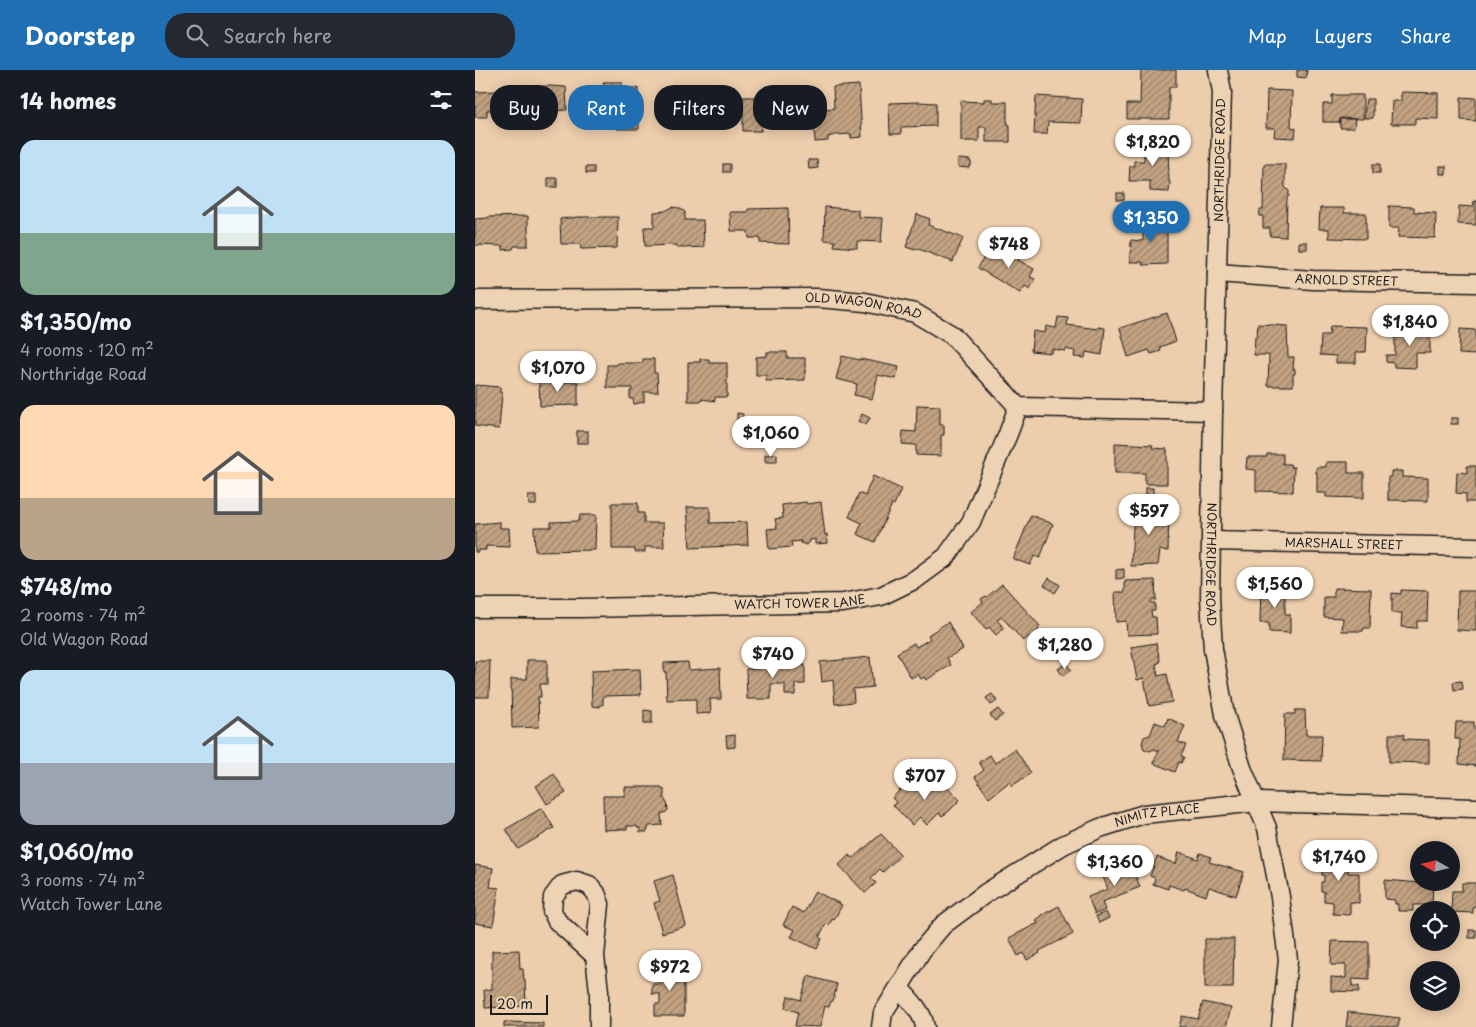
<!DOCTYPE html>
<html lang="en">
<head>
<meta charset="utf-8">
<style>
  :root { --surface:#171b24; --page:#242831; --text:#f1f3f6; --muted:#9ea1a6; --accent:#1f6fb2 }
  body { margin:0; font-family:"Playpen Sans",sans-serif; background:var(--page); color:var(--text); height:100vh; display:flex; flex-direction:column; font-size:19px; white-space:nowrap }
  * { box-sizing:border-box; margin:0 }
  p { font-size:16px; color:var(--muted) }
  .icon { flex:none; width:28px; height:28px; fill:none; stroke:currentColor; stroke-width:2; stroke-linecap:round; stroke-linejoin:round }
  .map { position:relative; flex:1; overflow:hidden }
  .side { display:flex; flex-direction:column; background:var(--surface); width:475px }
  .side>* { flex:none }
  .guide { position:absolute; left:15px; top:15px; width:475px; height:45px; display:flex; gap:10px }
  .needle { width:32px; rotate:278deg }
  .buttons { position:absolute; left:935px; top:771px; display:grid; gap:10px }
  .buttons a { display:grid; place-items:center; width:50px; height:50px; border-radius:50%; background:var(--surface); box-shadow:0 2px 12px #0003; font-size:25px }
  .scale { position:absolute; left:15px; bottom:12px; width:58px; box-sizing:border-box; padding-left:5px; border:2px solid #1c1c1c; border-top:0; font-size:14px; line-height:18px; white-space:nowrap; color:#1c1c1c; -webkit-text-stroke:4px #edd2b4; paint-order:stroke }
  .price { position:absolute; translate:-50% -42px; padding:0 11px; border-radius:18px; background:#fff; color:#222; font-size:16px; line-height:32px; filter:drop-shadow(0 1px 2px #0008) }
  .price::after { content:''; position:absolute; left:50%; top:30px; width:15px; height:11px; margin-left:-8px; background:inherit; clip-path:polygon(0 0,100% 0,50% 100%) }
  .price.current { background:var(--accent); color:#fff }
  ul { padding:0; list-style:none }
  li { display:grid; align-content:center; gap:10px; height:265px; padding:0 20px }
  li span { display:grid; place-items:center; height:155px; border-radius:15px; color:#555 }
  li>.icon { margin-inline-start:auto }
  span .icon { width:90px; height:90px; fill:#fffc; stroke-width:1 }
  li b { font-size:21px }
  h2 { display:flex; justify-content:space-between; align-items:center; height:60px; padding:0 20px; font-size:21px }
  .tag { padding:0 18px; border-radius:20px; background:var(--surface); box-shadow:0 2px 12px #0003; font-size:18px; line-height:45px }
  .tag.current { background:var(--accent); color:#fff }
  header { display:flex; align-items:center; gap:30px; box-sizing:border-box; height:70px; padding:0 25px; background:var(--accent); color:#fff }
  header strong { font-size:24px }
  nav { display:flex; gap:28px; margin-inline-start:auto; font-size:18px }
  .search { width:350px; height:45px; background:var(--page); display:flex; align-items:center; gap:12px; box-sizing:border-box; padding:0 18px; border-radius:20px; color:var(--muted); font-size:19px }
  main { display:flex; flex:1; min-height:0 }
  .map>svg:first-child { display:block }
  .building { fill:url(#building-hatch); stroke:#1c1c1c }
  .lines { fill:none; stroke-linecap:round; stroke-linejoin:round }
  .street-casing { stroke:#1c1c1c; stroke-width:21 }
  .street { stroke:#edd2b4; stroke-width:18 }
  .labels { text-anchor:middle; stroke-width:4.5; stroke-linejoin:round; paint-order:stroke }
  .street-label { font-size:12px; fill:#1c1c1c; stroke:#edd2b4 }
</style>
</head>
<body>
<header>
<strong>Doorstep</strong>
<div class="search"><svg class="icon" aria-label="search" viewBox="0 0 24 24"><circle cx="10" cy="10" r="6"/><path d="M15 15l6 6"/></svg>Search here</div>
<nav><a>Map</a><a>Layers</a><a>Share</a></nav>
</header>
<main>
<section class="side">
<h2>14 homes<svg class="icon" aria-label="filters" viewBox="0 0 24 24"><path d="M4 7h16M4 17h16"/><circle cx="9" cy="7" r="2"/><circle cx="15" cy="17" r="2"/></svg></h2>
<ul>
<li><span style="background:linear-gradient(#bfe0f5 60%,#7fa58c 0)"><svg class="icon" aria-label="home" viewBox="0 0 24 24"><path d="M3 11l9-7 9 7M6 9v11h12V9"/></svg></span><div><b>$1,350/mo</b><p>4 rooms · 120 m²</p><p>Northridge Road</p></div></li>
<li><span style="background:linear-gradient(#ffd9b3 60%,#b9a48a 0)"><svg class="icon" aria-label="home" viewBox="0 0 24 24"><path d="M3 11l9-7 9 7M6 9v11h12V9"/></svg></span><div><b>$748/mo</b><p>2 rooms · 74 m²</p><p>Old Wagon Road</p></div></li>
<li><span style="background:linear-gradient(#bfe0f5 60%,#9aa5b1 0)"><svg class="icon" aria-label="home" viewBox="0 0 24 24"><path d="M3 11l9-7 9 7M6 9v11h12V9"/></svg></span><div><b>$1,060/mo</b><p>3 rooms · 74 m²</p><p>Watch Tower Lane</p></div></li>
</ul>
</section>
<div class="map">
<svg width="1001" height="957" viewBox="0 0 1001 957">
  <defs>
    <pattern id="building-hatch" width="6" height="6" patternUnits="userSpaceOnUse" patternTransform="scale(1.25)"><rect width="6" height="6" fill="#c3a382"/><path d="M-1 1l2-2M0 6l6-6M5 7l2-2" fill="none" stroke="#9e846a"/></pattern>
  </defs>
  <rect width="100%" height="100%" fill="#eccdac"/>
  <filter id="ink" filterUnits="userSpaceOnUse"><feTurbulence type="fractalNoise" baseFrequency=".02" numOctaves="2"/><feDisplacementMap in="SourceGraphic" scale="10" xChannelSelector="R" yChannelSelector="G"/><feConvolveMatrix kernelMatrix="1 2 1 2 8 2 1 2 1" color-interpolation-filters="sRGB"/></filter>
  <g filter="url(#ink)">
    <g class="building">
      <path d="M666 0H701V17H694V49H652V34H665Z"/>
      <path d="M822 0H832L831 8 822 7Z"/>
      <path d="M128 12H147V18H163L164 59H142V41L129 42V50H118L117 17H129Z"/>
      <path d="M384 15 387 67 376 68V64L360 65 353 67V71L340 72 338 40 359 38 358 17Z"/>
      <path d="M74 16 91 17 92 40 57 42 56 35 46 36 45 17Z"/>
      <path d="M792 20 817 21 816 57 821 58 820 68 799 67 800 58H791Z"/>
      <path d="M23 21 22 40H12V47H0V22Z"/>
      <path d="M191 22 236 23 237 47H212L213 54H191Z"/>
      <path d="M926 22 963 23V49L940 48V54H916L917 31H926Z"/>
      <path d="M313 25H317L318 38H313L314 51H290V54H286V61H268V27H313Z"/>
      <path d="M857 25H888V49L865 48V52H848V34H857Z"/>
      <path d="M561 26 607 29 606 53 573 52 572 64H559Z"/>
      <path d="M986 27 1001 28V51L986 50Z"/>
      <path d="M509 29H517V32H532V52H533V55H535V72H511V57H504V71H486V31L509 32Z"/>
      <path d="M891 29H898V48H889Z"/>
      <path d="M444 32 461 33V56L426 57V64H415L414 33Z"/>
      <path d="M865 49H880L879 58H865Z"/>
      <path d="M669 72 693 73 694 112H695L694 122 675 121V111H654L655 96H659V91H669V81H664V75H669Z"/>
      <path d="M483 89 495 90V92H496V96H494V98L483 97Z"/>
      <path d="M333 90H342L343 98 334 99Z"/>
      <rect x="248" y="94" width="7" height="8"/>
      <path d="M789 94H810V117L814 121V126L812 128 811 167 795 166V158H788V146H784L785 140H788Z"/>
      <rect x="898" y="94" width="7" height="9"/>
      <rect x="965" y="96" width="6" height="8"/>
      <rect x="111" y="97" width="8" height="6"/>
      <rect x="73" y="108" width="9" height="9"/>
      <rect x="642" y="123" width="7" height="7"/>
      <path d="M999 131H1001V155L983 154 984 136 998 137Z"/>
      <path d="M914 136 939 137V142L961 143 960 168 923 167 924 158H914Z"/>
      <path d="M198 137 204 138 210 142V150H228L229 177 207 178 202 177V175L170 176 169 157H179V142L190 141Z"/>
      <path d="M350 137 383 140V147L408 148 406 172 382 171V178L359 176 360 171 349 170Z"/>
      <path d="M313 138 314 174 285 173V168H274L273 161H256L255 142H273V139Z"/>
      <path d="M845 138H869V143H891V169L854 168V159H844Z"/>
      <path d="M442 144 455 149 453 155 488 168 478 192 441 178 440 180 431 177Z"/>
      <path d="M53 146V176H39L38 179 28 180V176L0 175V149L13 148V147Z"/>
      <path d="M104 147H143L142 178 106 179 105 174H86L85 149Z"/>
      <path d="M668 148 692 149V194L667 195 668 192H655L656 170 668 171Z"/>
      <rect x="824" y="172" width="8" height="7"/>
      <path d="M536 176 547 182 543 190 559 199 555 207 560 209 555 219 550 216 545 223 503 198 512 182 522 187 526 180 532 183Z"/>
      <path d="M692 243 701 271 685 277 686 281 676 284 674 280 653 287 645 258Z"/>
      <path d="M583 247 593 248 592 255 623 259V257L630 258 627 285 611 282 610 288 599 287 600 281 590 279V281L577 279 576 283 556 281 558 261 570 263 571 256 581 258Z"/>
      <path d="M783 254 812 256 813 287H819L818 299H820V304H818V316H793L794 285H779L780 266H782Z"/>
      <path d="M855 256 892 257 891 282H881V293H861V286L845 285 846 265H854Z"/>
      <path d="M930 259 955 260V283H941V298L919 297V293L911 292V285H920V261H930Z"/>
      <path d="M985 259 1001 260V285L984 284Z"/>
      <path d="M292 282H312V288H330V310L291 311V305H281V287L292 286Z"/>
      <path d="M367 286 385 290V289L424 297 421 309 403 305 397 329 379 325 382 314 361 309Z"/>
      <path d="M168 289H179V303H182L183 322H169V332L159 334 158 329H155V321H157V318H132V295H142V293H168Z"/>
      <path d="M225 289H234V293H252V327H240V331L227 329V331H213V292H225Z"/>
      <path d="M64 311 103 312V335L65 336Z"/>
      <path d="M0 315 25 317V323H27L24 359 0 356Z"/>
      <path d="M442 335 465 336V355H469V365H466V386L441 385V375L427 374 428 361 441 362Z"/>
      <path d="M262 343 268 344 267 355 262 354Z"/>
      <path d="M387 344 395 348 391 355 383 351Z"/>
      <rect x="976" y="348" width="7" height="6"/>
      <rect x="102" y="361" width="11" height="12"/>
      <path d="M640 373 678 375 677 378 692 379V414H670V403H640Z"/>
      <path d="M302 384V392H290V385Z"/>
      <path d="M792 384H808V394H815L816 397H819L818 422 781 421V400L771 399 772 387H792Z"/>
      <path d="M851 392H873V403H889V428L851 427V423H842V403H841V399L842 397H851Z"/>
      <path d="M992 396H1001V432H991V424L981 423 982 402 992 403Z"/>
      <path d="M916 401H927V407L953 408V431L913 430V407H916Z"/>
      <path d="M398 406 426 419 419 435 417 434 400 472 382 464 387 453 374 447 384 423 390 426Z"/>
      <rect x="671" y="418" width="7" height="7"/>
      <path d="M53 426H61V435H54Z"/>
      <path d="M331 432 332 434 346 432 350 465 352 464 353 473 340 474V469L335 470V472L331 475 326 473V471L316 472 317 477 294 479 292 459 302 458 300 449 308 448 307 435Z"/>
      <path d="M137 433H163V443H169V453H188L189 477H170V482H160V479H137Z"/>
      <path d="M212 437H235V453L272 452 273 475 215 478Z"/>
      <path d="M659 439 694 441 693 481 685 480 683 495 656 496Z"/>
      <path d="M105 445H121L120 480 60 481 59 457H76V452L104 451Z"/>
      <path d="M556 445 578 454 565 488 559 486 555 495 538 489Z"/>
      <path d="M25 452V458H34L35 477 11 476V480H3V482H0V454Z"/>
      <path d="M649 499V508L641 509V500Z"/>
      <path d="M574 508 585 515 580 523 569 515Z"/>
      <path d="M680 510 681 530H676V533H680V541H676L677 547H681L682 564 652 565 651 551 641 552 640 522H650V511Z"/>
      <path d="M527 514 565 556 563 559 564 560 548 571 527 547 522 550 529 558 521 565 514 557 511 560 496 542 508 532 506 529 511 526 512 527Z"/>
      <path d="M786 516H810V544H815V563L794 562V553H785Z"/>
      <path d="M859 518 896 519 895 558H889L888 561H867L868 548 849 547V527H859Z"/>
      <path d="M926 520 953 521 952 551H942V558L926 557 927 543H917V523L926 524Z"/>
      <path d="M983 521H1001V561L982 560Z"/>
      <path d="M473 552 488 579 472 588 476 595 451 610 449 607 446 609 443 604 436 608 422 583 439 573 441 577 455 569 453 565Z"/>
      <path d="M681 573 685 590 684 593 681 594 683 606 692 604 697 632 674 636 669 608 662 610 656 577Z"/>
      <path d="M588 577 592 583 585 589 580 582Z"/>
      <path d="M395 587 398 617 378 619 379 632 360 634 358 610 347 612 345 592Z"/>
      <path d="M52 590H72V614H65L66 627H63L64 657 37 658 36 609H52Z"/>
      <path d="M0 591H15L14 627H0Z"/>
      <path d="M310 591V595H330V614H320V625H310V614H296V629H272L271 599H283V592Z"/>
      <path d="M213 592 214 600 245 598 246 629H235L236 643 221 644V629L192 630 191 602H189V593Z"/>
      <path d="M591 593 596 600 588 606 583 599Z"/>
      <path d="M165 599 166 625 128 626V635H125V637L117 636 116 601Z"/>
      <path d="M987 611 988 619 979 620 978 612Z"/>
      <path d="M517 624 522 631 516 635 511 628Z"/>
      <path d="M523 639 528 645 520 651 515 645Z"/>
      <path d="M169 640 177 641V653H169Z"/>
      <path d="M820 640H830L831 665H847L846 691 809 690 810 644H820Z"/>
      <path d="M693 648 710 656 703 672 711 675 706 686 709 687 706 693 704 692 700 702 678 693 684 681 679 679 675 681 669 679 667 673 669 667 675 665 680 652 690 656Z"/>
      <path d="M981 652H999V659H1001V696L984 694 985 669H980Z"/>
      <path d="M914 664H929V669L954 670V693L914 692Z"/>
      <path d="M260 665V677L252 678 251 666Z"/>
      <path d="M540 679 556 703 537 716 534 712 514 728 500 707 509 700 504 692 515 685 520 693Z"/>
      <path d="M449 694 453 698 448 703 445 699Z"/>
      <path d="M79 704 91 723 72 734 61 716Z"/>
      <path d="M445 706 455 717 464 708 485 730 473 742 467 746 464 743 452 755 445 747 437 755 418 735 421 732 417 728 429 716 432 719Z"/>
      <path d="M150 717H186V719H189V729L192 733 193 740 190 743H186L187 755 174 756 172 762H165V758H162V756H152V759L129 760 128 726H150Z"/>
      <path d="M67 738 79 758 43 779 31 759Z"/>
      <path d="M406 764 426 785 408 802 405 799 396 808 401 813 390 823 364 795 374 785 378 788Z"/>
      <path d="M704 782 723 789 725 783 736 787 734 792 769 802 761 826 734 817 731 826 710 818 709 820 694 815 693 819 678 814 680 808 675 806 682 787 701 794Z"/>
      <path d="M848 782H874L873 803H884V833L875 832V845L858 844V832L849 831V821H846V812H849V805H847Z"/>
      <path d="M0 795 18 798 15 817 24 818 18 856 0 853Z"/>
      <path d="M656 795 665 817 627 832 630 840 620 844 613 827 633 819 628 807Z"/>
      <path d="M198 805 211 856 187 863 179 833 185 831 179 811Z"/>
      <path d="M910 810 958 814 957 835H938V841H923V834H920V830L910 829Z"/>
      <path d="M987 813H1001V836H998V843L976 842 977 821H987Z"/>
      <path d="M340 821 367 835 359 850 357 849 354 855 351 854 344 867 347 869 342 879 316 867 320 860 308 855 317 837 329 843Z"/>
      <path d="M584 836 598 864 564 881 565 883 552 890 548 883 543 886 534 868 563 853 561 850 567 846V845Z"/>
      <path d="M631 842 634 848 624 853 621 846Z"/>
      <rect x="994" y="860" width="7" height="8"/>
      <path d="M730 869H759L758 918H730Z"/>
      <path d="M857 871 894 872V910L878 909 877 916H884V922L856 921V907L871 908V895H856Z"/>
      <path d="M44 880 45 899H48L49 910H50L51 936 10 938 9 920 17 919V881Z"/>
      <path d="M185 897H209V946H180V934H185V924H177V914H185Z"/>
      <path d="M333 906 362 914 358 931H356L354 937 350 936 345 957 320 956 323 942 310 938 313 926 326 930Z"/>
      <path d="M728 932 756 938 751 957H704L707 946 723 949Z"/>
      <path d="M873 942 925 948 923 957H871Z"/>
      <path d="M29 952 68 953V957H29Z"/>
    </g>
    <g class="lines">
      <g class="street-casing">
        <g id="street">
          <path id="s1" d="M743 0 747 22 738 341 735 528 738 579 750 645 767 698 792 758 805 827 813 890 806 957"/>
          <path id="s2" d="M742 203 838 210 1001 213"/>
          <path id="s3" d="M0 230 343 228 390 232 440 243 477 265 543 337 738 341"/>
          <path id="s4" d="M737 471 1001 477"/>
          <path id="s5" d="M0 538H107L368 533 406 526 441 509 471 487 496 452 533 364 543 337"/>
          <path d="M120 886 82 851 77 841 78 827 87 815 102 811 114 815 121 823 125 834 120 886 124 921V957"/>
          <path d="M424 918C434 929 448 942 450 957"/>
          <path id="s6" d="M406 957 408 943 447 880 468 855 511 823 588 775 625 758 669 744 782 732 1001 738"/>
        </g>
      </g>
      <use href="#street" class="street"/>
    </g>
  </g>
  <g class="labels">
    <g class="street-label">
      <text transform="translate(745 90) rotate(-89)" y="4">NORTHRIDGE ROAD</text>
      <text dy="4" stroke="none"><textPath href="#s2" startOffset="130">ARNOLD STREET</textPath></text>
      <text dy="4" stroke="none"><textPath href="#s3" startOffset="389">OLD WAGON ROAD</textPath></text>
      <text dy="4" stroke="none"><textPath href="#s4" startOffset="132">MARSHALL STREET</textPath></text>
      <text dy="4" stroke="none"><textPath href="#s1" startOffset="495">NORTHRIDGE ROAD</textPath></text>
      <text dy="4" stroke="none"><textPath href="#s5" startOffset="325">WATCH TOWER LANE</textPath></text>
      <text dy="4" stroke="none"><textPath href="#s6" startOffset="365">NIMITZ PLACE</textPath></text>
    </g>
  </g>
</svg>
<div class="buttons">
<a><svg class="needle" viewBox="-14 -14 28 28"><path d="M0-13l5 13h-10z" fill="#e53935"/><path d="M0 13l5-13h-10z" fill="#9ea1a6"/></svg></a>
<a><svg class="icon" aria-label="locate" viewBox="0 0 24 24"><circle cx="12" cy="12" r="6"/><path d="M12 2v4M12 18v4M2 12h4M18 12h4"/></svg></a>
<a><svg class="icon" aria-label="layers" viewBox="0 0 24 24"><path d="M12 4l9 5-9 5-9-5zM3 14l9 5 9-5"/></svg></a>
</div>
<div class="scale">20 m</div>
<b class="price" style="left:678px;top:97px">$1,820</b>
<b class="price current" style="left:676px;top:173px">$1,350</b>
<b class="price" style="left:534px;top:199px">$748</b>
<b class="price" style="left:935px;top:277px">$1,840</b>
<b class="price" style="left:83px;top:323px">$1,070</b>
<b class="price" style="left:296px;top:388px">$1,060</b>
<b class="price" style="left:674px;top:466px">$597</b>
<b class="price" style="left:800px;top:539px">$1,560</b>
<b class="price" style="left:590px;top:600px">$1,280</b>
<b class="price" style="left:298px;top:609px">$740</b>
<b class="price" style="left:450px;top:731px">$707</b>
<b class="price" style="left:864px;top:812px">$1,740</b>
<b class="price" style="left:640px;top:817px">$1,360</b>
<b class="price" style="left:195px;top:922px">$972</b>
<div class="guide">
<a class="tag">Buy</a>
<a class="tag current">Rent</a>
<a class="tag">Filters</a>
<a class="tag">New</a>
</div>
</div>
</main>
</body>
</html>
